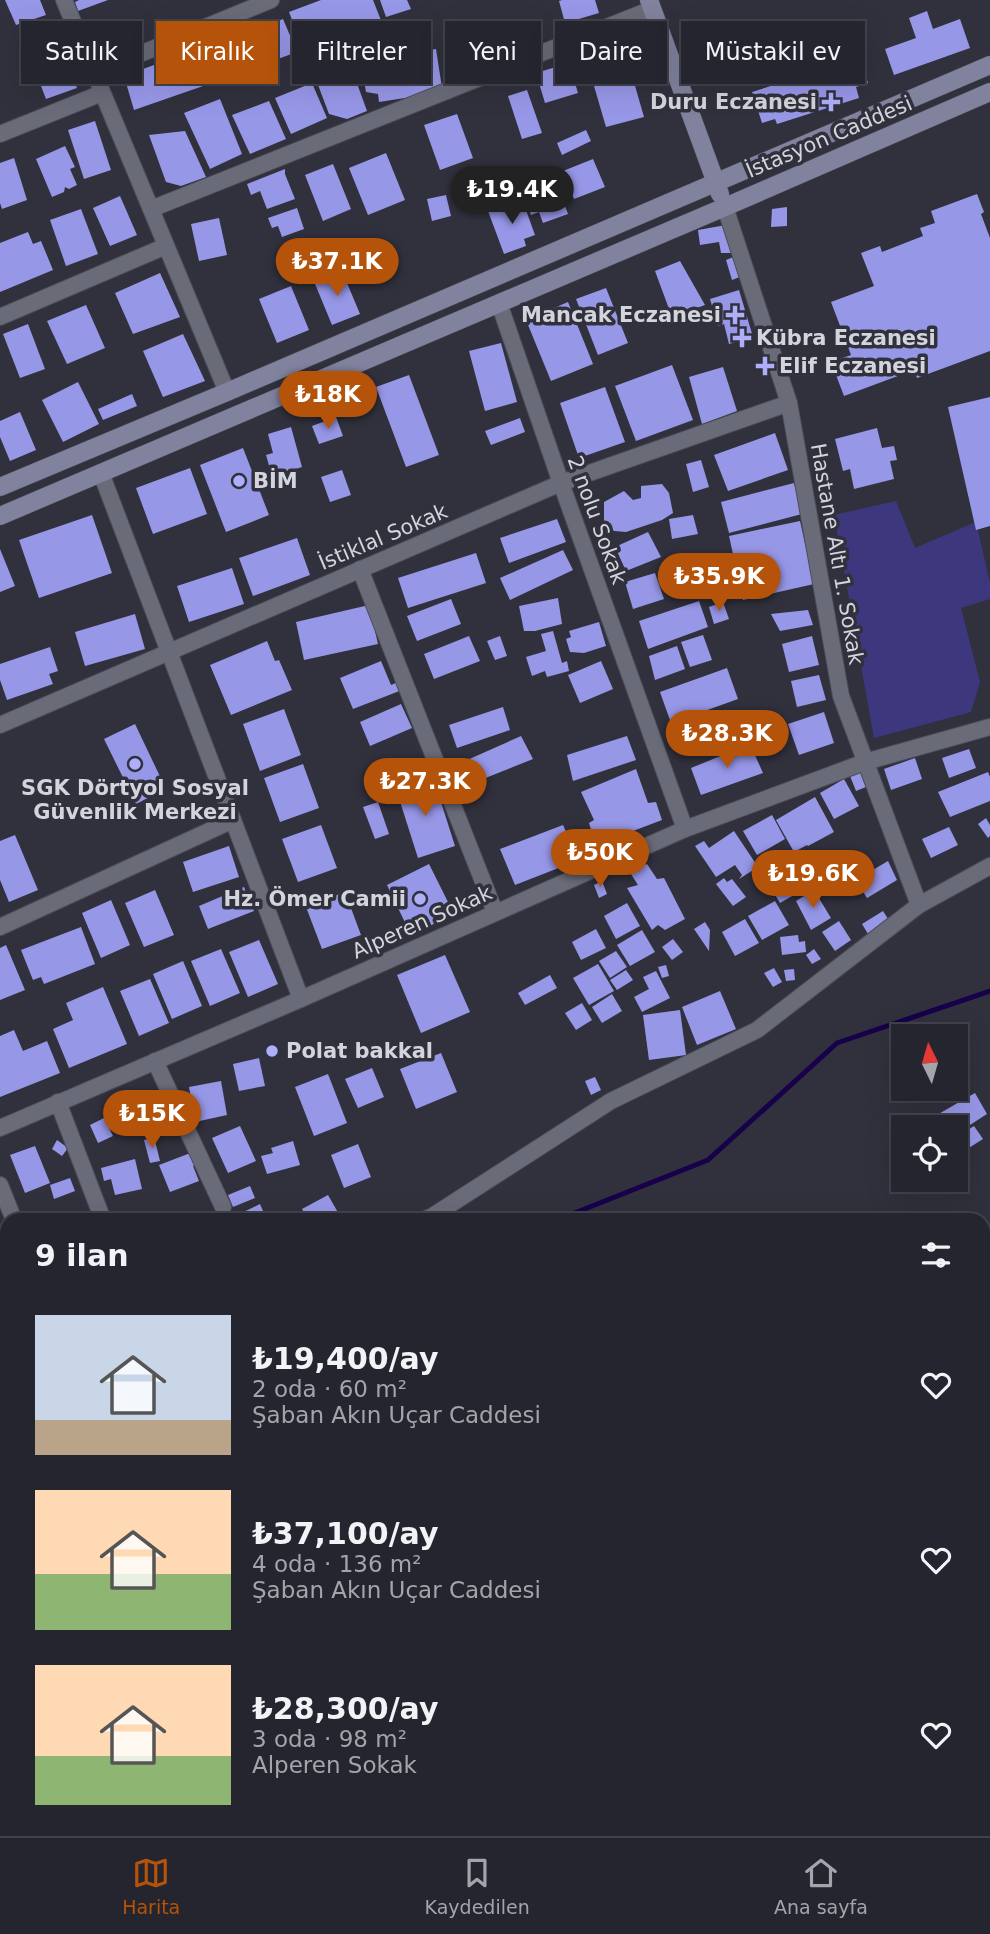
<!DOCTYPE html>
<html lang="tr">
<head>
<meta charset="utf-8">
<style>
  :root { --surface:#24252e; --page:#2c2d36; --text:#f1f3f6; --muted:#a3a5aa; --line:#41424a; --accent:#b45309 }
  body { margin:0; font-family:"DejaVu Sans",sans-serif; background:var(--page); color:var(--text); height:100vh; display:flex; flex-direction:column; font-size:26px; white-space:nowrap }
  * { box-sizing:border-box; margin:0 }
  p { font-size:23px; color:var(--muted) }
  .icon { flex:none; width:38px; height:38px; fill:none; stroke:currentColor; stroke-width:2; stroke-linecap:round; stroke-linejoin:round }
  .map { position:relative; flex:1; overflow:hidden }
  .sheet { position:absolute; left:0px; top:1213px; width:990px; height:625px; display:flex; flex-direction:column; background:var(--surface); border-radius:21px 21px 0 0; box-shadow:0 7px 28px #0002,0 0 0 2px var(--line) }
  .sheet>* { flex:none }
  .top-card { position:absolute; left:21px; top:21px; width:948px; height:63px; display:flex; gap:14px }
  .needle { width:46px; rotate:355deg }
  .tools { position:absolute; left:891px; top:1024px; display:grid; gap:14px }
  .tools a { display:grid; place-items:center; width:77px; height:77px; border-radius:0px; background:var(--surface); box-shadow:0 7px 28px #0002,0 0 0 2px var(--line); font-size:35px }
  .price { position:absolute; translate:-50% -60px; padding:0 16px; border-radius:24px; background:var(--accent); color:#fff; font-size:23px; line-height:46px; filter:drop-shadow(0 2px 4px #0008) }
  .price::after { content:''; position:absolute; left:50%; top:42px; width:21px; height:16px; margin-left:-10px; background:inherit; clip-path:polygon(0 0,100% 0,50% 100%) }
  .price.on { background:#222; color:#fff }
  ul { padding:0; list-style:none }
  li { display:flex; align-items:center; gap:21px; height:175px; padding:0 35px }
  li span { display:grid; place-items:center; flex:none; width:196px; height:140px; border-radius:0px; color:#555 }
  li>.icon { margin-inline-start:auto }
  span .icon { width:84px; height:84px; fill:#fffc; stroke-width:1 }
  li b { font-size:30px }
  h2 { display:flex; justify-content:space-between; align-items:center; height:84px; padding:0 35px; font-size:30px }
  .pill { padding:0 24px; border-radius:0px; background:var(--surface); box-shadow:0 7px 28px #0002,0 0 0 2px var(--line); font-size:24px; line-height:63px }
  .pill.on { background:var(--accent); color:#fff }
  .dock { display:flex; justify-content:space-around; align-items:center; height:98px; border-top:2px solid var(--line); background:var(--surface); font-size:19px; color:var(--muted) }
  .dock a { display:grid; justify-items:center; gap:4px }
  .dock .on { color:var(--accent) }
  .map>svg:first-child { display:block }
  .green { fill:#3d387e }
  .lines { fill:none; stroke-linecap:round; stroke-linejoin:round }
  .stream { stroke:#16014a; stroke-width:5 }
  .building { fill:#9797e8 }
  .street-casing { stroke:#4d4d57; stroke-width:18 }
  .secondary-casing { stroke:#4d4d57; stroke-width:19 }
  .street { stroke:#6a6b79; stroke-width:16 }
  .secondary { stroke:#80829e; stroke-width:18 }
  .poi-dot { fill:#aeaefb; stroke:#30313d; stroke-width:2.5 }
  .labels { text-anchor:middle; stroke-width:7; stroke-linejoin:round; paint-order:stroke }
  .poi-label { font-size:21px; font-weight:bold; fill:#d4d4dc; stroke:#30313d; text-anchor:start }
  .street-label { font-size:21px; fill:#d4d4dc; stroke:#30313d }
</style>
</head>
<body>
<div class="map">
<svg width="990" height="1836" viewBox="0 0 990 1836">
  <rect width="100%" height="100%" fill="#30313d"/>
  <path class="green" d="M896 501 915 548 976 522 990 583V599L961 608 980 682 971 712 874 738 834 515Z"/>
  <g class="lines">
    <g class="stream">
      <path d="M557 1220 708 1160 837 1043 990 991"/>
      <path d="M0 1611 7 1607"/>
    </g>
  </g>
  <g class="building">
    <path d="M5 0H40L46 15 16 25Z"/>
    <path d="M79 0H108L78 11 75 2Z"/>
    <path d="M321 0H373L384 28 358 38 352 31 336 35 340 46 314 53 302 46 289 12Z"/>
    <path d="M380 0H407L411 9 386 17Z"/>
    <path d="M562 0H595L599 13 565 23 559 1Z"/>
    <path d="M927 11 933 29 960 19 970 48 894 75 885 49 916 38 909 18Z"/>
    <path d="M283 19 297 52 264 64 251 32Z"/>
    <path d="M241 34 253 67 221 78 210 47Z"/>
    <path d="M62 48 77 88 46 99 31 60Z"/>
    <path d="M436 49 442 88 423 91 424 95 379 102 378 94 366 92 360 57 404 51 405 54Z"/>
    <path d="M192 51 206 85 134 110 124 76Z"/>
    <path d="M625 51 644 117 606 127 587 62Z"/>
    <path d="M845 53 847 61 860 57 868 83 856 87 859 98 777 124 775 119 762 123 752 92 843 63 840 55Z"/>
    <path d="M569 63 578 93 545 103 536 73Z"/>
    <path d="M350 64 367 111 347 119 329 114 315 77Z"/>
    <path d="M312 83 327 118 291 134 275 98Z"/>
    <path d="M527 90 542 133 522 139 508 96Z"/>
    <path d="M220 99 242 154 210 169 184 113Z"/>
    <path d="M269 101 286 139 250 154 232 115Z"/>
    <path d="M457 114 473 158 440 170 424 125Z"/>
    <path d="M95 121 111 170 84 179 68 130Z"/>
    <path d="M586 130 591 141 562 155 557 143Z"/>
    <path d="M185 131 206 177 181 186 166 182 149 135Z"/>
    <path d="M65 146 75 167 70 169 77 185 69 189 65 187 64 192 52 197 36 159Z"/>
    <path d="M386 153 405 200 368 215 349 168Z"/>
    <path d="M14 158 27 200 2 209 0 203V163Z"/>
    <path d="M593 159 605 187 574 199 563 171Z"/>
    <path d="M333 164 351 209 323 221 305 175Z"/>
    <path d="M285 169V174L295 199 267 209 260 191 251 195 247 184Z"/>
    <path d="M553 174 568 214 543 223 539 212 531 215 521 186Z"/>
    <path d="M977 194 984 212 981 214 990 238V351L917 378 914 370 844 396 831 362 851 355 831 302 874 286 861 253 880 246 882 252 923 236 920 228 935 223 931 211Z"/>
    <path d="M446 195 451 216 432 221 427 199Z"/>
    <path d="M120 196 137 235 110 246 93 208Z"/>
    <path d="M522 199 535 235 524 239 526 246 504 254 488 211Z"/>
    <path d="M787 207V226L771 227 772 209Z"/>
    <path d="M297 208 304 229 282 237 278 226 272 228 268 218Z"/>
    <path d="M81 209 98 254 66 266 50 220Z"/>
    <path d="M219 218 227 255 199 261 191 224Z"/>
    <path d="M726 225 731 253H721L719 242 700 245 698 230Z"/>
    <path d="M28 232 33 244 41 241 53 270 0 292V243Z"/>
    <path d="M738 255 745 275 732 280 726 260Z"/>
    <path d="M680 261 705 305 672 317 655 271Z"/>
    <path d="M342 271 360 314 332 325 313 279 323 275 325 279Z"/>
    <path d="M160 273 180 317 133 334 115 293Z"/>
    <path d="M291 286 309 330 277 343 259 299Z"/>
    <path d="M606 288 628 343 598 355 576 299Z"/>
    <path d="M739 290 753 337 729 344 724 324 718 326 710 299Z"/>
    <path d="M568 302 593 364 551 381 526 320Z"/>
    <path d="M86 305 105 348 67 364 47 321Z"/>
    <path d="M28 324 45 369 20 378 3 334Z"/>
    <path d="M183 334 205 381 163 397 143 351Z"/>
    <path d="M501 343 517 402 485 411 469 351Z"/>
    <path d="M672 365 693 420 636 441 615 386Z"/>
    <path d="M723 367 737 411 702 424 689 377Z"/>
    <path d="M409 375 439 455 406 467 376 387Z"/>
    <path d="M78 382 99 424 63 442 42 400Z"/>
    <path d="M605 387 625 442 579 458 560 403Z"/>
    <path d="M132 394 137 406 103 420 98 409Z"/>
    <path d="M990 397V526L976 530 948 407Z"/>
    <path d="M20 412 36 450 10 461 0 437V421Z"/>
    <path d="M336 417 343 436 319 444 312 426Z"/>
    <path d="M520 418 525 432 491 445 485 431Z"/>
    <path d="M291 427 302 467 272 476 266 455 273 453 268 434Z"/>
    <path d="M877 428 882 448 894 446 897 460 890 461 894 479 854 489 850 469 843 471 835 439Z"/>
    <path d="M775 433 788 470 728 491 714 455Z"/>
    <path d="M243 448 269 515 226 532 200 465Z"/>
    <path d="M701 460 709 487 693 492 686 464Z"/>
    <path d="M190 468 207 514 153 534 136 488Z"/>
    <path d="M342 470 351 495 330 502 321 477Z"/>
    <path d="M794 483 802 514 729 533 721 502Z"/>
    <path d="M662 484 669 493 673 513 662 520 626 532 614 531 604 523V502L624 491 633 500 641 498V486Z"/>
    <path d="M92 515 112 573 39 598 19 540Z"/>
    <path d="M693 515 698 534 672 539 669 519Z"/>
    <path d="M557 519 566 542 509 563 500 538Z"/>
    <path d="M800 521 814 584 743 600 729 536Z"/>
    <path d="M648 532 661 557 626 571 615 547Z"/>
    <path d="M297 538 310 575 253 596 239 558Z"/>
    <path d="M612 546 620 568 607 572 601 549Z"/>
    <path d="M0 549 15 586 0 592Z"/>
    <path d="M563 550 573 570 510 600 500 578Z"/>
    <path d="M476 553 486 583 408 608 398 578Z"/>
    <path d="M232 568 244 604 189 622 177 586Z"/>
    <path d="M655 573 664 599 633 609 625 582Z"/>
    <path d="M558 598 562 624 535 631H524L519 606Z"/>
    <path d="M451 599 461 624 417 641 407 616Z"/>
    <path d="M699 601 708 627 648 649 639 621Z"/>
    <path d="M723 602 729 619 714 624 709 607Z"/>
    <path d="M369 605 378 644 304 660 296 622Z"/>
    <path d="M808 610 813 625 780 631 771 614Z"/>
    <path d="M135 614 145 649 85 666 75 632Z"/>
    <path d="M599 622 606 646 584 653 570 652 566 639 571 637 569 631Z"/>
    <path d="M553 631 562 663 567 661 569 671 547 677 545 671 532 676 526 657 546 651 541 634Z"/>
    <path d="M703 635 712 660 690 667 681 642Z"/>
    <path d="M469 636 480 661 434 679 424 654Z"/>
    <path d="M500 636 507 656 495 660 487 641Z"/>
    <path d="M812 636 819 665 789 672 782 644Z"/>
    <path d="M267 641 275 661 279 660 292 690 231 715 210 665Z"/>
    <path d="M677 646 685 669 655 680 649 656Z"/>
    <path d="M50 647 58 671 49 674 53 684 7 700 0 680V664Z"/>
    <path d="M381 661 391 685 398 682 402 690 353 709 340 678Z"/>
    <path d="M601 661 613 689 580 703 568 675Z"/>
    <path d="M727 668 738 699 671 723 660 692Z"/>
    <path d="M819 675 826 700 797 707 791 681Z"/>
    <path d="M401 704 412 728 370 746 360 722Z"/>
    <path d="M503 707 510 730 457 748 449 725Z"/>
    <path d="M284 709 301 755 260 771 243 724Z"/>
    <path d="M824 712 834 743 799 755 788 724Z"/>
    <path d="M135 724 166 789 136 804 104 739Z"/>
    <path d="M521 736 533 759 473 783 465 761Z"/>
    <path d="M627 736 636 760 573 781 567 755Z"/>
    <path d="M750 744 763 773 701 795 691 768Z"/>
    <path d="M969 749 976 768 949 778 942 758Z"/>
    <path d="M915 758 922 779 891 790 884 769Z"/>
    <path d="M303 764 319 808 280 822 264 778Z"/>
    <path d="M636 769 648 803 656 802 662 820 596 845 589 823 594 820 581 792Z"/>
    <path d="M860 772 866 787 856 791 850 776Z"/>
    <path d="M988 772 990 777V801L950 817 938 792Z"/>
    <path d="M433 777 455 846 418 858 396 789Z"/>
    <path d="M844 779 859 806 834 819 820 793Z"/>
    <path d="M815 797 834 832 808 846 807 845 794 852 776 820Z"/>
    <path d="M378 802 389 834 375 839 363 807Z"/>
    <path d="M772 815 785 839 757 855 743 831Z"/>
    <path d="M986 818 990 825V836L988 838 978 824Z"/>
    <path d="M321 825 337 868 298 882 282 839Z"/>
    <path d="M563 825 579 860 515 885 500 849Z"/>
    <path d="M949 827 958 845 931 858 922 839Z"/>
    <path d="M734 831 758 867 739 879 742 875 735 865 716 877 695 846 704 841 709 848Z"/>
    <path d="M15 835 38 890 9 902 0 880V841Z"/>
    <path d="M229 846 239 877 193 892 183 862Z"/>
    <path d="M791 855 804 875 796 880 794 895 780 903 762 873Z"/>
    <path d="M888 861 897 880 867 898 856 880Z"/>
    <path d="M429 864 454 914 411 935 387 885Z"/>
    <path d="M647 864 657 879 664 878 685 919 665 930 658 925 652 930 627 888 638 885 629 871Z"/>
    <path d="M724 878 727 882 732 879 746 897 733 906 716 884Z"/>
    <path d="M602 881 607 894 599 898 594 885Z"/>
    <path d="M244 887 254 911 208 929 199 906Z"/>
    <path d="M155 890 174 935 144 947 125 903Z"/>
    <path d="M814 890 831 918 811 930 796 901Z"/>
    <path d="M345 892 361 935 322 949 306 907Z"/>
    <path d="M111 900 130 945 101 958 82 913Z"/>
    <path d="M775 901 789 925 762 940 748 916Z"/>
    <path d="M627 903 640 926 616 939 604 916Z"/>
    <path d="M883 911 890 922 868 934 862 924Z"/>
    <path d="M745 919 759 943 735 956 722 932Z"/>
    <path d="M839 921 851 940 835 951 822 932Z"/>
    <path d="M705 922 710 930 709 951 694 929Z"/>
    <path d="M81 927 95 964 44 984 41 977 33 980 21 950Z"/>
    <path d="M596 929 606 948 581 960 572 942Z"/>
    <path d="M642 930 655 952 630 966 617 945Z"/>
    <path d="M798 935 799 942 805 941 806 952 782 955 780 937Z"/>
    <path d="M673 939 683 952 672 960 662 947Z"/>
    <path d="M259 940 278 984 248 997 229 952Z"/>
    <path d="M6 945 25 990 0 1000V948Z"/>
    <path d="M221 949 240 993 210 1006 191 961Z"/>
    <path d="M814 949 821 959 812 964 806 955Z"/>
    <path d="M616 951 627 967 610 978 599 961Z"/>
    <path d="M445 955 470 1012 421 1033 397 975Z"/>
    <path d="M183 961 202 1006 172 1019 153 974Z"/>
    <path d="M598 964 614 991 589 1005 573 978Z"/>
    <path d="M666 965 669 976 662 978 658 967Z"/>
    <path d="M774 968 782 982 773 987 764 973Z"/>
    <path d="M794 969 795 980 786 981 784 970Z"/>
    <path d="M626 970 633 980 617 990 610 980Z"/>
    <path d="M656 971 670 998 642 1012 634 997 649 989 643 977Z"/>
    <path d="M550 975 557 988 525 1005 518 993Z"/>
    <path d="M150 979 169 1023 139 1036 120 991Z"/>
    <path d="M103 987 127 1044 69 1068 53 1029 73 1020 66 1003Z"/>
    <path d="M720 991 736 1029 697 1045 682 1007Z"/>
    <path d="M612 994 622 1011 602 1023 592 1007Z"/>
    <path d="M582 1003 592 1020 576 1030 565 1013Z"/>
    <path d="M680 1010 686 1055 649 1060 643 1015Z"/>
    <path d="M14 1030 23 1051 47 1041 60 1073 0 1097V1036Z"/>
    <path d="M441 1053 457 1092 416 1109 400 1069Z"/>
    <path d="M259 1058 265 1086 239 1091 233 1064Z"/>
    <path d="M372 1068 384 1097 358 1108 345 1079Z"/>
    <path d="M328 1074 347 1123 314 1136 295 1087Z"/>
    <path d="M595 1077 601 1090 591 1095 585 1081Z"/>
    <path d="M221 1081 227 1115 195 1122 189 1087Z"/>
    <path d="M975 1093 987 1114 956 1134V1127H916Z"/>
    <path d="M104 1118 113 1136 98 1143 90 1125Z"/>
    <path d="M240 1126 256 1161 228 1173 212 1138Z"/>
    <path d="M974 1126 983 1139 956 1156V1137Z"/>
    <path d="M154 1137 160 1161 150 1163 144 1140Z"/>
    <path d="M57 1140 68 1148 62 1156 52 1149Z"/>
    <path d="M293 1141 300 1165 267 1174 261 1156 273 1153 271 1148Z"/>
    <path d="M358 1144 371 1177 344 1188 331 1155Z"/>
    <path d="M35 1146 50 1183 25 1193 10 1155Z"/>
    <path d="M193 1152 198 1164 193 1166 199 1181 170 1192 159 1165Z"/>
    <path d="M135 1159 142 1189 115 1195 111 1179 104 1181 101 1168Z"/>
    <path d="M70 1178 75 1191 54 1199 50 1185Z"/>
    <path d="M250 1186 255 1198 233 1207 228 1195Z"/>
    <path d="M328 1195 340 1216 333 1220H308L302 1209Z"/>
    <path d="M260 1204 267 1220H232L231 1218Z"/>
    <path d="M7 1250V1287L0 1290V1252Z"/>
    <path d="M7 1345V1375L0 1358V1348Z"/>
    <path d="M5 1393 7 1397V1408L0 1412V1396Z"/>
  </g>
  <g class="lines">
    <g class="street-casing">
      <g id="street">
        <path d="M64 0 227 392"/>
        <path d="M94 73 271 0"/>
        <path d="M0 134 102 93"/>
        <path d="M725 207 789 403 841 696 919 905"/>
        <path d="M151 209 652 9"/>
        <path d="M499 303 561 483 685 829"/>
        <path d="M0 317 166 246"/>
        <path d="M101 473 301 999"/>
        <path d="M360 569 495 912"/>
        <path d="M0 725 561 483 789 403"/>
        <path d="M0 927 233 820"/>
        <path d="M155 1061 223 1207"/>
        <path d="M58 1102 103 1220"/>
        <path d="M0 1128 301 999 685 829 865 762 990 727"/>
        <path d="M0 1185 14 1220"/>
        <path d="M423 1220 431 1217 611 1101 757 1030 919 905 990 866"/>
        <path d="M0 1470 7 1467"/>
      </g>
    </g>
    <g class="secondary-casing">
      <g id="secondary">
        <path d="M649 0 720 194"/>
        <path d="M0 487 227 392 990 65"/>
        <path d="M0 516 725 207 990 92"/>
      </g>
    </g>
    <use href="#street" class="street"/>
    <use href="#secondary" class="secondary"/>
  </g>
  <g class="poi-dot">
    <path d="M827.5 91.5h7v7h7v7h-7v7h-7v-7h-7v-7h7z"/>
    <path d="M731.5 304.5h7v7h7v7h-7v7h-7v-7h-7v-7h7z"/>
    <path d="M738.5 327.5h7v7h7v7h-7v7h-7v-7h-7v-7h7z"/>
    <path d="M761.5 355.5h7v7h7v7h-7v7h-7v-7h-7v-7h7z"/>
    <circle cx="239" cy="481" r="7"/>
    <circle cx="135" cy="764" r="7"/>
    <circle cx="420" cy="899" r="7"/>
    <circle cx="272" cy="1051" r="7"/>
  </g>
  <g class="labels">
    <g class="poi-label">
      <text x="817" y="109" text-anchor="end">Duru Eczanesi</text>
      <text x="721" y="322" text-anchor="end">Mancak Eczanesi</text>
      <text x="756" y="345">Kübra Eczanesi</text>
      <text x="779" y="373">Elif Eczanesi</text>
      <text x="253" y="488">BİM</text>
      <text x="135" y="795" text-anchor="middle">SGK Dörtyol Sosyal<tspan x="135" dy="24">Güvenlik Merkezi</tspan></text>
      <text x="406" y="906" text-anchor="end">Hz. Ömer Camii</text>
      <text x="286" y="1058">Polat bakkal</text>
    </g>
    <g class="street-label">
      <text transform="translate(829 137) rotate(-23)" y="7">İstasyon Caddesi</text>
      <text transform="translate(597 520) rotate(70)" y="7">2 nolu Sokak</text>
      <text transform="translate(383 537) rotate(-23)" y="7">İstiklal Sokak</text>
      <text transform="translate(837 554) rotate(80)" y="7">Hastane Altı 1. Sokak</text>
      <text transform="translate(422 922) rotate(-24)" y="7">Alperen Sokak</text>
    </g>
  </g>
</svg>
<div class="tools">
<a><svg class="needle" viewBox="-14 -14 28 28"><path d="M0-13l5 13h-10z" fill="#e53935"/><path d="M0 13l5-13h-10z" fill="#a3a5aa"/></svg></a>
<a><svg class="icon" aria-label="locate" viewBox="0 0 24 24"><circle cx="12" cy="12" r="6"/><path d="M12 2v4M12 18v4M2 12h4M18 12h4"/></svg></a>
</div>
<b class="price on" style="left:512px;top:226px">₺19.4K</b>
<b class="price" style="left:337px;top:298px">₺37.1K</b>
<b class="price" style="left:328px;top:431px">₺18K</b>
<b class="price" style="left:719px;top:613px">₺35.9K</b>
<b class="price" style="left:727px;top:770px">₺28.3K</b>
<b class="price" style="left:425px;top:818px">₺27.3K</b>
<b class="price" style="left:600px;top:889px">₺50K</b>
<b class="price" style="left:813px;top:910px">₺19.6K</b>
<b class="price" style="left:152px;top:1150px">₺15K</b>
<div class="top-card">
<a class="pill">Satılık</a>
<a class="pill on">Kiralık</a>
<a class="pill">Filtreler</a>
<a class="pill">Yeni</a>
<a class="pill">Daire</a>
<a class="pill">Müstakil ev</a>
</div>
<section class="sheet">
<h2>9 ilan<svg class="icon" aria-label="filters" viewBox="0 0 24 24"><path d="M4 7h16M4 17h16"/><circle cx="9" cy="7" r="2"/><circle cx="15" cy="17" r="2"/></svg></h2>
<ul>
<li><span style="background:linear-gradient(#c9d6e8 75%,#b9a48a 0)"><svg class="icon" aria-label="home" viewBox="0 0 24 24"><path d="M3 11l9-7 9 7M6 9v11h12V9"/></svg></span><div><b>₺19,400/ay</b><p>2 oda · 60 m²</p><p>Şaban Akın Uçar Caddesi</p></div><svg class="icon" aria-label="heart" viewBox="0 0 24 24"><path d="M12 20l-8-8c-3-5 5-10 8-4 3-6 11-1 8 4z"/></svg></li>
<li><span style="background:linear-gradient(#ffd9b3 60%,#8fb573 0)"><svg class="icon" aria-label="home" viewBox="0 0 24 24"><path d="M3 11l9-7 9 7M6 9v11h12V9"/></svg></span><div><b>₺37,100/ay</b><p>4 oda · 136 m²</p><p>Şaban Akın Uçar Caddesi</p></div><svg class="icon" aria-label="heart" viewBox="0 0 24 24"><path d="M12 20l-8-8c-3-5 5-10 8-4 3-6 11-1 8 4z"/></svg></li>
<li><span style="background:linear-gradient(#ffd9b3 65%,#8fb573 0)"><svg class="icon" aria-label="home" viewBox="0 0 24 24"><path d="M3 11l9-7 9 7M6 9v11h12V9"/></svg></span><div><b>₺28,300/ay</b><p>3 oda · 98 m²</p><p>Alperen Sokak</p></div><svg class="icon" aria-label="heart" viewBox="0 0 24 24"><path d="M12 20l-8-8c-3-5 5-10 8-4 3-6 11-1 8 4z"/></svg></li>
</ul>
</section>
</div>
<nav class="dock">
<a class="on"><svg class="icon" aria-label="map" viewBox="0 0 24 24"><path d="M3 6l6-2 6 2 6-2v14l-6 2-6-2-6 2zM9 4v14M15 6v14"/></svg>Harita</a>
<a><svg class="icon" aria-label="saved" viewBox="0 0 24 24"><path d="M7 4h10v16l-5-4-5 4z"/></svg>Kaydedilen</a>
<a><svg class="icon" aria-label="home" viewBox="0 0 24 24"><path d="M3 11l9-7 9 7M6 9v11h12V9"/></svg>Ana sayfa</a>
</nav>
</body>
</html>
